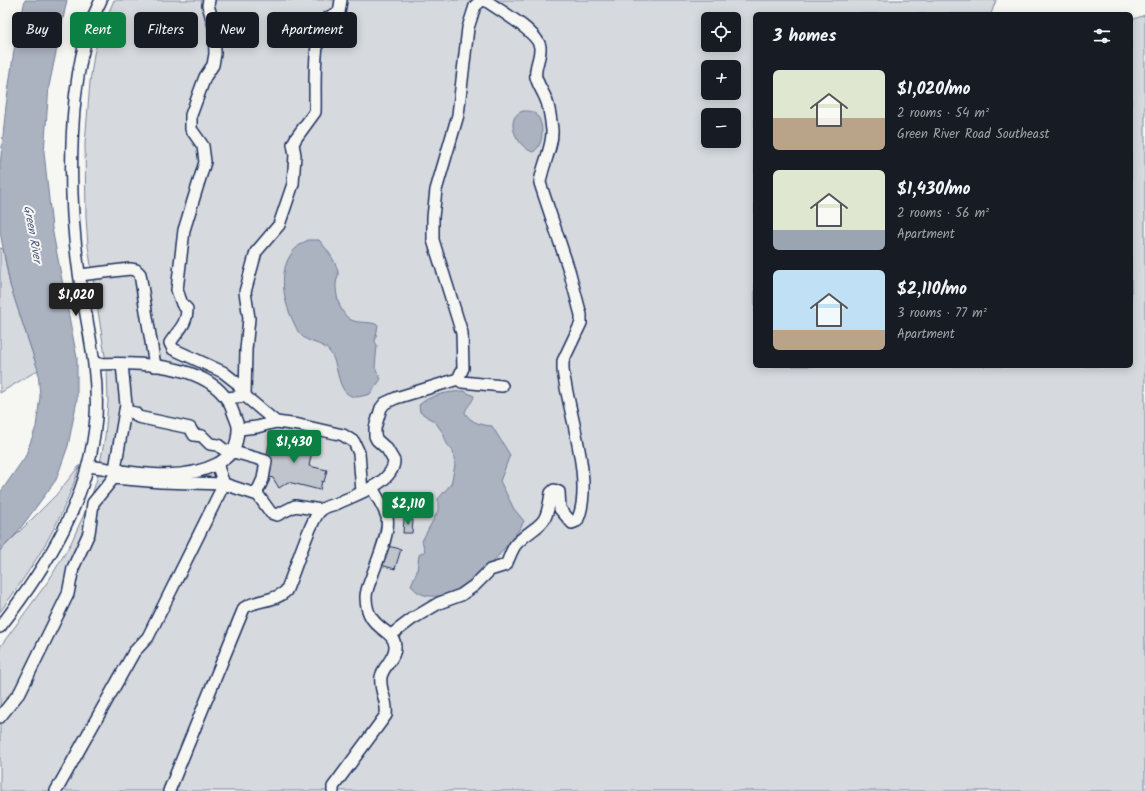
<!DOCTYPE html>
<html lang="en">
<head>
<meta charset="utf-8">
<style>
  :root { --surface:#171b24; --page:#20242c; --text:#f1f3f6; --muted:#9ea1a6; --accent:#0b8043 }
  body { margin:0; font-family:Kalam,sans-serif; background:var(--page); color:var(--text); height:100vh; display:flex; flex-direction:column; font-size:15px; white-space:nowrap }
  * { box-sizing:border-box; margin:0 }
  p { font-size:13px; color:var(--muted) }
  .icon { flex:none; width:22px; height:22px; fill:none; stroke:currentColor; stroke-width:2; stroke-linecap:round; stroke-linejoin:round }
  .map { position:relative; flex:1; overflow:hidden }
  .drawer { position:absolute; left:753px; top:12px; width:380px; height:356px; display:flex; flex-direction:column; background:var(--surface); border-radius:6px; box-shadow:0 2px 10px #0003 }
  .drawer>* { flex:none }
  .guide { position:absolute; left:12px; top:12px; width:380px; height:36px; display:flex; gap:8px }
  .buttons { position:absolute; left:701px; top:12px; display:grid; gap:8px }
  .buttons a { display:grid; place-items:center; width:40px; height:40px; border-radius:6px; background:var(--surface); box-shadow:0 2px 10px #0003; font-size:20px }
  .price { position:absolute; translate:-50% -34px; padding:0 9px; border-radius:4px; background:var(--accent); color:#fff; font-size:13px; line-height:26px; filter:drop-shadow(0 1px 2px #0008) }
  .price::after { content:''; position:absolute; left:50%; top:24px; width:12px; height:9px; margin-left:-6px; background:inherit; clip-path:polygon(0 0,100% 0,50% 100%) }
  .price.current { background:#222; color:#fff }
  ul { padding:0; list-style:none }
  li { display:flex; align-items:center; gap:12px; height:100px; padding:0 20px }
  li span { display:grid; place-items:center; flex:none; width:112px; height:80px; border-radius:6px; color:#555 }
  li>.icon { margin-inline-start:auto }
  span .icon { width:48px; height:48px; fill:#fffc; stroke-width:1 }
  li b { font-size:17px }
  h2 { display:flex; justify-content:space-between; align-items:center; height:48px; padding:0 20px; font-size:17px }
  .tag { padding:0 14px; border-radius:6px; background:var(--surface); box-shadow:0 2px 10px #0003; font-size:14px; line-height:36px }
  .tag.current { background:var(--accent); color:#fff }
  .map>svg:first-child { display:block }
  .green { fill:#d6d9dd; stroke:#78849e; fill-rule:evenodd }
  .water { fill:#abb2c0; stroke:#717e99 }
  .building { fill:#c0c4cd; stroke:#1b2f5e }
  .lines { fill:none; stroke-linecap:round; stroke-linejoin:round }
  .minor-casing { stroke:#1b2f5e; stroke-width:14 }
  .minor { stroke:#f6f6f2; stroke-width:11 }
  .labels { text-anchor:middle; stroke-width:4; stroke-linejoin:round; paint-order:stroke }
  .water-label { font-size:12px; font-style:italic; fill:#46567b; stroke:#f6f6f2 }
</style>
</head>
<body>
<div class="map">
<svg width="1145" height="791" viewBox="0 0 1145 791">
  <rect width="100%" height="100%" fill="#f6f6f2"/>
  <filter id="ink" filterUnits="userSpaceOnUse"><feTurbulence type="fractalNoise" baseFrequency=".025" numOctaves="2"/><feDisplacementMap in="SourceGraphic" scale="8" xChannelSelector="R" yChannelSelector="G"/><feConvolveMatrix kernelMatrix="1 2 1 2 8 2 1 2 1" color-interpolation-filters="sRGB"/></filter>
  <g filter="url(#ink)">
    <g class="green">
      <path d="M114 0H996L991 14H755V366H1131V20L1145 15V791H0V647L49 580 71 543 90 501 97 479 105 437 108 402 107 369 88 246 86 217 85 144 90 82 94 54 101 31ZM708 19H734V45H708ZM708 67H734V93H708ZM708 115H734V141H708Z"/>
      <path d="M0 248 3 249 10 285 38 370 0 393Z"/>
      <path d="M80 465C61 525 36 562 0 612V551L56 495Z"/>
    </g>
    <g class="water">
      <path d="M25 0H67L49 86 44 152 52 228 77 358V400L68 446 56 480 17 533 0 551V493L25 457 36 427 40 397 38 370 10 285 0 232V165L6 106 14 50Z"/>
      <path d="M523 111C526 111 530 111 533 112 545 118 545 146 533 152 518 148 502 118 523 111Z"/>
      <path d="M308 240H319C326 248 336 261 338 272 339 276 336 280 336 284 336 296 339 310 348 318 357 325 368 320 378 325L375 342 377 345 375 368 381 379 370 394C366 395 360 397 355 397 335 394 340 363 329 351 322 342 308 344 300 334 297 331 295 325 293 321 280 294 276 255 308 240Z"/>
      <path d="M464 391 474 396C473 403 466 406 465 413 472 423 481 425 492 426L510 455 500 481 514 509 524 521C518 535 478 581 464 588 449 597 421 602 411 585L417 571 419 555 425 551 422 541 438 511V499L451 484 455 465 453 451 447 444 443 433 436 423 420 412 419 405C431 394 449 392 464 391Z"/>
    </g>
    <g class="building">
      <path d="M296 435 309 438 313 446 309 466 327 470 324 482 322 481 320 490 288 482 279 488 273 478 266 476V458L269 445 281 447 284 436 295 439Z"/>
      <path d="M404 519 413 520 412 533H403Z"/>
      <path d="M387 546 401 549 395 569 381 565Z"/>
    </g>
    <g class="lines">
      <g class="minor-casing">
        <g id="minor">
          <path d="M209 0 208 5 214 26 215 54 213 65 205 77 191 115V129L203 146 205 162 184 230 177 290 182 304 187 309C187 325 178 330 170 343L173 349 223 372 237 383 245 396 276 422"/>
          <path d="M80 275 130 269 136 270 140 274 155 366"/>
          <path d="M458 379 462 382 502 386"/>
          <path d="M227 398 245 396 246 350 249 318 245 292 256 252 279 225 293 184 295 155 293 144 296 138 315 112C316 91 311 33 328 18 330 16 336 14 339 13L341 0"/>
          <path d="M125 411 135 413 138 417 190 428 194 435 202 436 210 444 218 445 223 449 266 461 263 479 256 494"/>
          <path d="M239 429 257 427 276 422 299 425 343 435 354 442 359 453 362 492"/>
          <path d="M88 466C128 471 178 484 217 464 223 461 229 455 234 451 236 444 238 437 238 430 239 425 235 418 233 412 217 363 138 362 95 364"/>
          <path d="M115 469 126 405 122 364"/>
          <path d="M113 478 161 482 224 484 258 495 271 513 277 515 295 506 321 510"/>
          <path d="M0 627C48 565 90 498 96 417 99 368 86 322 79 273 68 197 65 69 101 0"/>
          <path d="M391 635 412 619 439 603 461 595 475 585 490 570 506 565C509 559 512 548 517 543 540 521 546 530 551 493L554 490 559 492 560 509 572 523 577 521C595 484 568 411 563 370V361L581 323V315L569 270 540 183C542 165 553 148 552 130 551 120 549 105 545 97 542 90 538 85 536 77 534 68 541 57 540 47 538 32 498 9 485 0"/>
          <path d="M0 717 20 692 68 594 73 568 89 533 93 503 120 470"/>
          <path d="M56 791 134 652 148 637 224 484 217 464"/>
          <path d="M169 791 244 608C257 599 275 602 286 591 294 574 310 519 321 510 325 507 331 505 336 504 354 495 393 484 394 461L387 449 377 440 375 436V428L381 408 385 403 396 398 458 379 463 368 462 333 433 240V217L436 190 458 115 468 28 475 6 482 0"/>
          <path d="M333 791V787L386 715C388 700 379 691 381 677 383 666 396 658 395 646 394 628 366 630 366 597 366 589 371 580 373 573 378 559 390 532 387 517 384 507 376 496 372 487"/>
        </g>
      </g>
      <use href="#minor" class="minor"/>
    </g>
  </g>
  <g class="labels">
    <g class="water-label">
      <text transform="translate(33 234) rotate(80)" y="4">Green River</text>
    </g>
  </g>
</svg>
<div class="buttons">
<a><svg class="icon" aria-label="locate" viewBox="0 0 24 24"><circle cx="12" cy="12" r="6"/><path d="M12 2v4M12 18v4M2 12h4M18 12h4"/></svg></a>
<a>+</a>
<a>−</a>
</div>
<b class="price current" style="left:76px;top:317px">$1,020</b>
<b class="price" style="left:294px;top:464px">$1,430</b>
<b class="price" style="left:408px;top:526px">$2,110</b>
<div class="guide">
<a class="tag">Buy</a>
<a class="tag current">Rent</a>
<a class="tag">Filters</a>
<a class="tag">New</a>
<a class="tag">Apartment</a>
</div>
<section class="drawer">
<h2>3 homes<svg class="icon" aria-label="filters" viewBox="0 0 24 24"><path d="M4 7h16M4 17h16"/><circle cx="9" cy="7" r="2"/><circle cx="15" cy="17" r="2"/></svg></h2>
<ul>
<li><span style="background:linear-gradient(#dfe7d0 60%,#b9a48a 0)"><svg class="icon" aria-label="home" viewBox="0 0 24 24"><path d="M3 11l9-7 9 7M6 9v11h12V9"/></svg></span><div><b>$1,020/mo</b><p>2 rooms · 54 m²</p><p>Green River Road Southeast</p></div></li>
<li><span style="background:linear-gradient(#dfe7d0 75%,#9aa5b1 0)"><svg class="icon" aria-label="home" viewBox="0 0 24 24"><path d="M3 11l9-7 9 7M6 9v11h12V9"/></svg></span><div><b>$1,430/mo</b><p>2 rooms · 56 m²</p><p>Apartment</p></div></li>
<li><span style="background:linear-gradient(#bfe0f5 75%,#b9a48a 0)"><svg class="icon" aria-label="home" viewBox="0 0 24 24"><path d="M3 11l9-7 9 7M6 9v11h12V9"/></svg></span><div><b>$2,110/mo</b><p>3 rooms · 77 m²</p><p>Apartment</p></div></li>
</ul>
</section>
</div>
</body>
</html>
